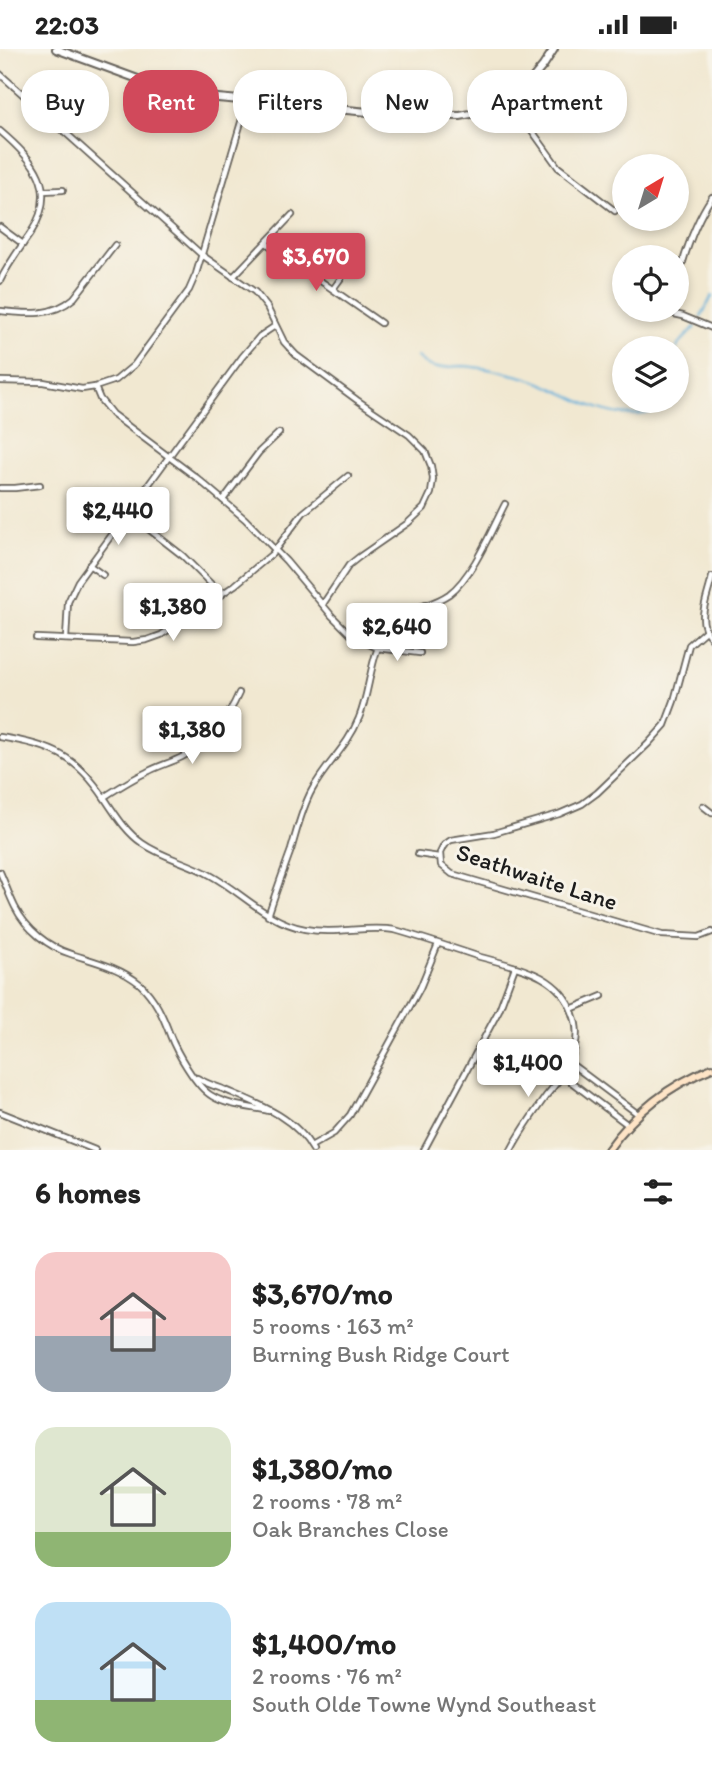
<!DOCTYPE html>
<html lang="en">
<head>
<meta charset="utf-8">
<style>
  :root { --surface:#fff; --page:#f6f6f6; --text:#222; --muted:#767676; --accent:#d1495b }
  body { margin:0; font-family:Itim,sans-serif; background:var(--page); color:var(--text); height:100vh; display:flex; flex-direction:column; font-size:26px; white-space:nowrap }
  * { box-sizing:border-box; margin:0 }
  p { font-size:23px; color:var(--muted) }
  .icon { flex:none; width:38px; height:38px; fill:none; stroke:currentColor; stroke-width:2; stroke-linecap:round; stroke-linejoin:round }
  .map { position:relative; height:1101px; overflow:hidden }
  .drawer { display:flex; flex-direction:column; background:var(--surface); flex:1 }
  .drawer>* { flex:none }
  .guide { position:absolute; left:21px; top:21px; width:670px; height:63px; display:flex; gap:14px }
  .needle { width:46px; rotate:38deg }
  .buttons { position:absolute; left:612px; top:105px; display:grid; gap:14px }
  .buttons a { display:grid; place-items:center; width:77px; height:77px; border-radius:50%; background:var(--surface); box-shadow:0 4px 10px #0003; font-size:35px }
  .price { position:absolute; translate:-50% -60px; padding:0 16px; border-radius:7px; background:#fff; color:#222; font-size:23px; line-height:46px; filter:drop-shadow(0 2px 4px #0008) }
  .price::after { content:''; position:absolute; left:50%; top:42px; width:21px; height:16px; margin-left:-10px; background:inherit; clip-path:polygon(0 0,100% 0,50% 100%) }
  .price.current { background:var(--accent); color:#fff }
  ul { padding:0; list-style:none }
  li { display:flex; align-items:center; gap:21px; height:175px; padding:0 35px }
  li span { display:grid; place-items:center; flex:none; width:196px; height:140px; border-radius:21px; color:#555 }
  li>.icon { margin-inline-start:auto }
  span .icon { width:84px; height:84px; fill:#fffc; stroke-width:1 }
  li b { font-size:30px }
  h2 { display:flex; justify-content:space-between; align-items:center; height:84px; padding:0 35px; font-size:30px }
  .tag { padding:0 24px; border-radius:28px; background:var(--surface); box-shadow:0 4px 10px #0003; font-size:24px; line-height:63px }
  .tag.current { background:var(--accent); color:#fff }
  .status { display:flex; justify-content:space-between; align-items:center; height:49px; padding:0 35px; background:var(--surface); direction:ltr }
  .status svg { height:19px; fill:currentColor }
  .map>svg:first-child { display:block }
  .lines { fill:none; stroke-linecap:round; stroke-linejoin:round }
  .stream { stroke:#61afdb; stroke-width:2 }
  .minor-casing { stroke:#67635b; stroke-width:8 }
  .tertiary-casing { stroke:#67635b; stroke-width:10 }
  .secondary-casing { stroke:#67635b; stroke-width:10 }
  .minor { stroke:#fff; stroke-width:4.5 }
  .tertiary { stroke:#fff; stroke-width:6 }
  .secondary { stroke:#fee4c6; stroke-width:6 }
  .labels { text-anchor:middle; stroke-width:6; stroke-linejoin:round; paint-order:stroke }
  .street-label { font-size:24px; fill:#1c1c1c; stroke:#f7f3e8 }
</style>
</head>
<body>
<div class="status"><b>22:03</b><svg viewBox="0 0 49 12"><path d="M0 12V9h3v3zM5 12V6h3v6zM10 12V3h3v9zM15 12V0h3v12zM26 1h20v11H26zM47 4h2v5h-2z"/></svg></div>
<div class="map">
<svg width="712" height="1101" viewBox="0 0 712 1101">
  <rect width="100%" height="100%" fill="#f7f3e8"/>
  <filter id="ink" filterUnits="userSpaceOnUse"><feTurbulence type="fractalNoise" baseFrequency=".0143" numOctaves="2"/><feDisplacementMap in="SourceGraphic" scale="14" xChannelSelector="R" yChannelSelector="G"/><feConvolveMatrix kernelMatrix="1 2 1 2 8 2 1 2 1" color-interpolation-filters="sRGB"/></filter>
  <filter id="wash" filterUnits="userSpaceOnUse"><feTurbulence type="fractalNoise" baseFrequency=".00686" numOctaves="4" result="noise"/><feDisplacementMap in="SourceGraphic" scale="28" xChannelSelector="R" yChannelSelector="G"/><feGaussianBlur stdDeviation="1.57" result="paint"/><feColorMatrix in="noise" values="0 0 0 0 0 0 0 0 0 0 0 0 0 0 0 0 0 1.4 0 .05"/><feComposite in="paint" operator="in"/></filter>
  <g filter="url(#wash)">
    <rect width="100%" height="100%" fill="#f1e8d1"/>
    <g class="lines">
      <g class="stream">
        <path d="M701 268 712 247"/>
        <path d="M677 299 678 296 695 278"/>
        <path d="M417 308C435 325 442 317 463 317 482 318 508 324 527 329 567 341 599 371 644 365 654 363 661 361 666 352"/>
      </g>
    </g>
  </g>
  <g filter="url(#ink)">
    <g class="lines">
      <g class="minor-casing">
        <g id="minor">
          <path d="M0 25 202 206 255 243 267 258 284 293 296 306 357 351 409 386 425 402 431 417 433 430 431 444 424 459 408 474 359 508 349 516 323 555"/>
          <path d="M510 51 558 118 615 162"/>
          <path d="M0 82C34 111 60 140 30 185 19 201 8 215 0 232"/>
          <path d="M43 142 63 141"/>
          <path d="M0 178 23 195"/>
          <path d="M266 194 381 274"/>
          <path d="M233 228 292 166"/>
          <path d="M677 235C684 206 695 173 712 148"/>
          <path d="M333 240 355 210"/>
          <path d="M656 261 683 267 712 279"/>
          <path d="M0 262C27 265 52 268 74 249L115 196"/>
          <path d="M0 332 43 333 82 340 95 338 116 331 134 316 189 241 196 225 247 53"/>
          <path d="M95 338 100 350 112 365 197 429 245 470 286 512 332 567 352 587 377 599 420 604"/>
          <path d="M0 439H15L40 436"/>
          <path d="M223 451 259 403 279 384"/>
          <path d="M128 464 183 507 222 546"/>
          <path d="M89 516 103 526"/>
          <path d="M712 528C708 549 694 572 712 590"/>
          <path d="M705 582 689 596 674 652 665 676 648 695 597 744 582 755 559 765 494 784 451 791 444 796 440 804 441 816 452 825 662 886 699 888 712 883"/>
          <path d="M36 589 133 593 147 591 161 586 235 536 272 505 303 464 348 427"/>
          <path d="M66 590 68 553 78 532 242 308 260 287 275 277"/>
          <path d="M0 688C51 696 76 706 105 750 116 766 126 783 142 794 163 809 188 813 210 826 243 844 267 873 305 880 336 886 365 876 395 881 423 889 450 898 477 907 514 918 559 923 573 965 579 980 577 997 570 1012 565 1025 555 1036 546 1047 533 1065 521 1082 511 1101"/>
          <path d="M104 748C118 739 132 730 147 723 158 717 170 714 182 708 207 695 228 670 239 644"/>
          <path d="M703 757 712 764"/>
          <path d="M418 805 439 808"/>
          <path d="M0 823C5 834 9 846 15 858 26 880 48 898 71 905 96 913 119 918 140 935 155 949 163 967 170 986 176 1002 196 1038 212 1047 228 1057 251 1058 269 1062"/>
          <path d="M268 867C275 845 283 823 291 801 297 781 302 759 312 741 326 715 348 697 359 669 370 643 370 606 386 583 405 555 426 561 449 545 473 527 491 482 505 455"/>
          <path d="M571 960 602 947"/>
          <path d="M570 1014 638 1065"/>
          <path d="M562 1026 628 1076"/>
          <path d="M197 1029C205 1034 214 1037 223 1040 256 1054 295 1067 313 1101"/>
          <path d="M0 1063 95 1101"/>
          <path d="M311 1097 334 1084 350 1066 420 939 438 895"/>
          <path d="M424 1101 499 961 515 918"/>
        </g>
      </g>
      <g class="tertiary-casing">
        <path id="tertiary" d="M56 0 157 37 196 47 390 65 460 67 487 62 510 51 527 36 543 17 554 0"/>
      </g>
      <g class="secondary-casing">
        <path id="secondary" d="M608 1101C635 1063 669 1036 712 1019"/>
      </g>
      <use href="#minor" class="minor"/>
      <use href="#tertiary" class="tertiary"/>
      <use href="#secondary" class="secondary"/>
    </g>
  </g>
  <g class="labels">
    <g class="street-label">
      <text transform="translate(537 828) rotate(18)" y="8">Seathwaite Lane</text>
    </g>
  </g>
</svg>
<div class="buttons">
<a><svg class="needle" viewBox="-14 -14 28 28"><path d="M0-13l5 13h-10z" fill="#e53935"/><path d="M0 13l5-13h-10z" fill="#767676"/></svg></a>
<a><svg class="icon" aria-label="locate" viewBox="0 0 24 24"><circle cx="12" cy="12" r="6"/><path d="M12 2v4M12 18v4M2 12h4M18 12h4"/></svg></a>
<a><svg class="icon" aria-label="layers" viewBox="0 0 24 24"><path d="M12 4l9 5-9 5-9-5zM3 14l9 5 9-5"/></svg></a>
</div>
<b class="price current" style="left:316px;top:244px">$3,670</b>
<b class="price" style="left:118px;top:498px">$2,440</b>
<b class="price" style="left:173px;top:594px">$1,380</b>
<b class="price" style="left:397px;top:614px">$2,640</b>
<b class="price" style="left:192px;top:717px">$1,380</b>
<b class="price" style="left:528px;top:1050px">$1,400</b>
<div class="guide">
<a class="tag">Buy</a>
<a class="tag current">Rent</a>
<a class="tag">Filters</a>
<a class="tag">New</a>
<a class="tag">Apartment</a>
</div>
</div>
<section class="drawer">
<h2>6 homes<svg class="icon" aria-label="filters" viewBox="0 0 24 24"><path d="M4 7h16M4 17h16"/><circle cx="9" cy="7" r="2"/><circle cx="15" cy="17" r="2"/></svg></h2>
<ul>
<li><span style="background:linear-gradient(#f6c9c9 60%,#9aa5b1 0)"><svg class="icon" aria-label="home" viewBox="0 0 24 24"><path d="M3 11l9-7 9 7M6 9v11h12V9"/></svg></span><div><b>$3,670/mo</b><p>5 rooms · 163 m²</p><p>Burning Bush Ridge Court</p></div></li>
<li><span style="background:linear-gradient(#dfe7d0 75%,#8fb573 0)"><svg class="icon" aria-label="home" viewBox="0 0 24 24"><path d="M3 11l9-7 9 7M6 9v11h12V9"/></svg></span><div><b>$1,380/mo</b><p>2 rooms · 78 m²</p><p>Oak Branches Close</p></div></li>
<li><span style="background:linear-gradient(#bfe0f5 70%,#8fb573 0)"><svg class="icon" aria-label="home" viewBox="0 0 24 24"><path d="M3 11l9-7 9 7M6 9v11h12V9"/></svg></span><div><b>$1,400/mo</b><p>2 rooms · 76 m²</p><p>South Olde Towne Wynd Southeast</p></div></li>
</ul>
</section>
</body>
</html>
